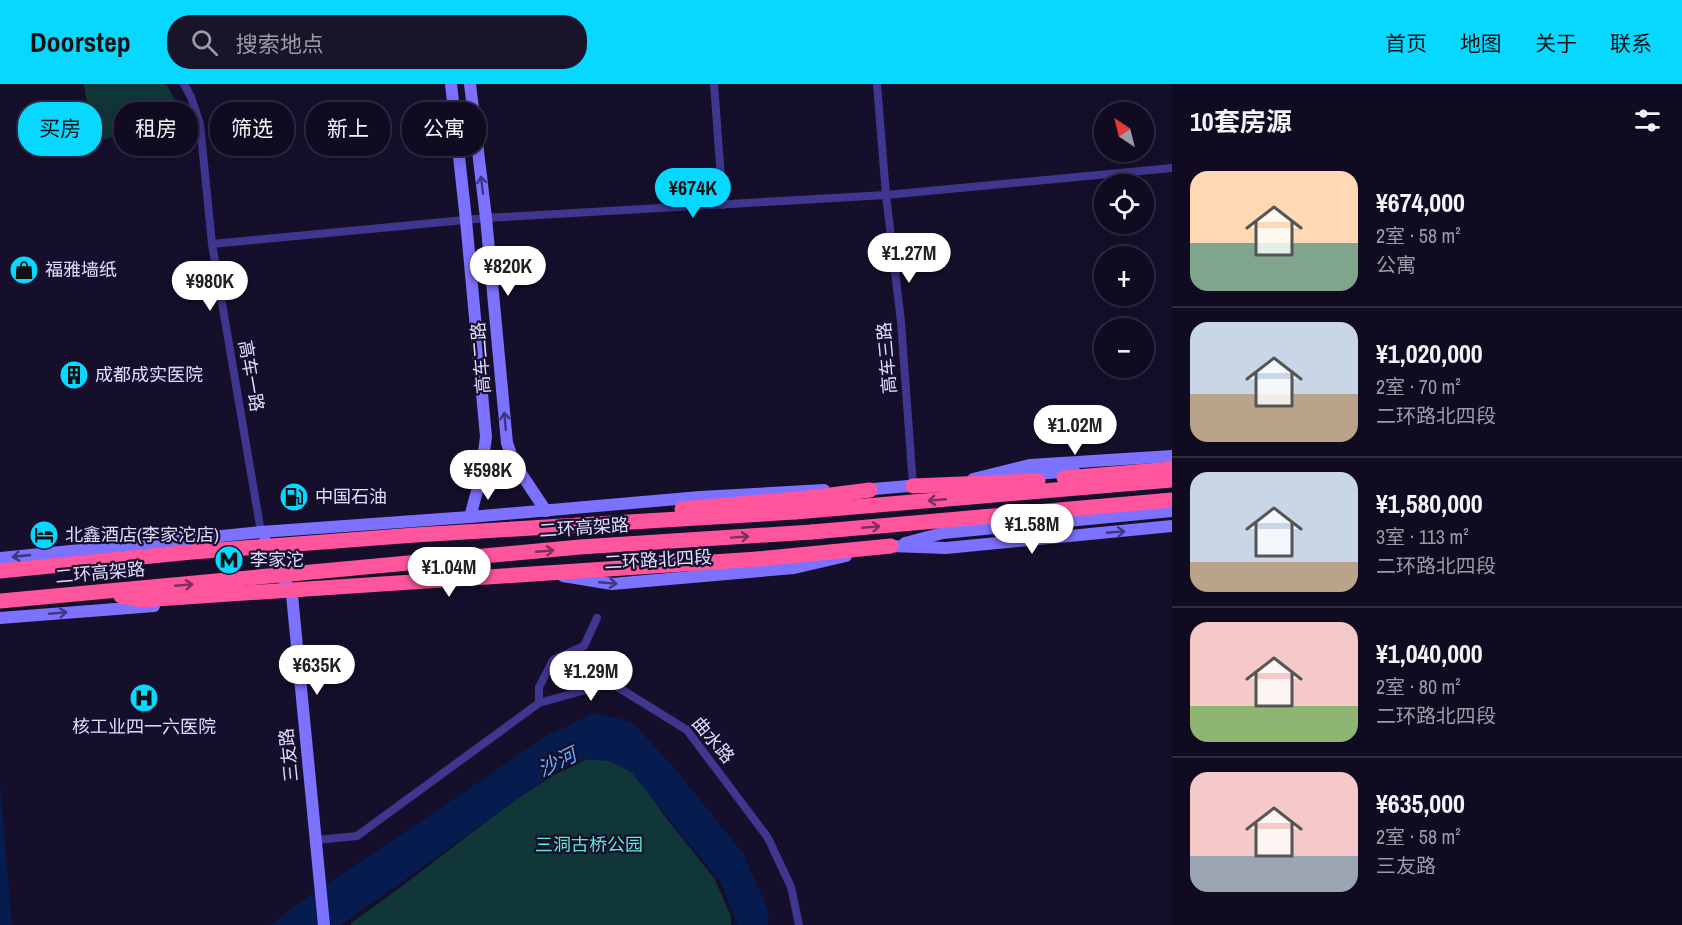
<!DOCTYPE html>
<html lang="zh">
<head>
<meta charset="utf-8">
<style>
  :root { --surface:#100b21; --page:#19142a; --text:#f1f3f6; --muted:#9c9ba5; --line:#302b3f; --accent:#06d8ff }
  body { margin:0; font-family:"Archivo Narrow","Noto Sans SC",sans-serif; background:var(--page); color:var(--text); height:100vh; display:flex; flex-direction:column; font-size:22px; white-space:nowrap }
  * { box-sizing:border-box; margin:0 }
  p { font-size:20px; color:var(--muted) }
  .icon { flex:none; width:33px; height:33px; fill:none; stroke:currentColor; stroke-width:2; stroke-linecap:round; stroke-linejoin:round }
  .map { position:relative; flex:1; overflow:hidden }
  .details { display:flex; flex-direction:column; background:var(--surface); width:510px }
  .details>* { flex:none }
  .top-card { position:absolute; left:18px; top:18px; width:570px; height:54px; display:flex; gap:12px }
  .needle { width:39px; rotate:325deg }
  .buttons { position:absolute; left:1094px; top:18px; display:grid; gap:12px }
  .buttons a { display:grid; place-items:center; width:60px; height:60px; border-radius:50%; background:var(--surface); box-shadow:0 3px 15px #0003,0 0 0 2px var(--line); font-size:30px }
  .price { position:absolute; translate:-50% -51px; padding:0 14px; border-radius:21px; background:#fff; color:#222; font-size:20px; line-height:39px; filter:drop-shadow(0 2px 3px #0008) }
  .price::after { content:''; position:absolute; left:50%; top:36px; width:18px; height:14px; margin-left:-9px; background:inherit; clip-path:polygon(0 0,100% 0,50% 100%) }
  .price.current { background:var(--accent); color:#111 }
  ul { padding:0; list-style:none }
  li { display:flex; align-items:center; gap:18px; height:150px; padding:0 18px }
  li+li { border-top:2px solid var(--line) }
  li span { display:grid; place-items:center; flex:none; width:168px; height:120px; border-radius:18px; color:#555 }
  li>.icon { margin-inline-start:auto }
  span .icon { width:72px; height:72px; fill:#fffc; stroke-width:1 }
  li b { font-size:26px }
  h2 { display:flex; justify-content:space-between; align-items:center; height:72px; padding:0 18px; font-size:26px }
  .pill { padding:0 21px; border-radius:24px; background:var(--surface); box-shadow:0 3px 15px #0003,0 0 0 2px var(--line); font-size:21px; line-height:54px }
  .pill.current { background:var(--accent); color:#111 }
  header { display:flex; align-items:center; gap:36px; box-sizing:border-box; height:84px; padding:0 30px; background:var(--accent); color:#111 }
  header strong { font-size:28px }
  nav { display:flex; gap:33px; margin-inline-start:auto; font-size:21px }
  .search { width:420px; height:54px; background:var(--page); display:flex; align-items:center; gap:15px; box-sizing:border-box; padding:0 21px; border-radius:24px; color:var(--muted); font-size:22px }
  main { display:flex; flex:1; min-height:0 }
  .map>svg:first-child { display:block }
  .green { fill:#113637 }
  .water { fill:#061c4e }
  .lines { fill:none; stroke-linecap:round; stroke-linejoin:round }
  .street { stroke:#3f368f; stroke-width:8 }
  .secondary { stroke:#7d71ff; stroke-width:12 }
  .highway { stroke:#ff559d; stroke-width:15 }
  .highway-bridge { stroke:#ff559d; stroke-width:15 }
  .oneway { stroke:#3f3680 }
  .oneway2 { stroke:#7f2e5f }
  .labels { text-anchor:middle; stroke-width:4.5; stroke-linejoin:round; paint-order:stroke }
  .poi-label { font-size:18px; fill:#e0daff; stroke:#160f2c; text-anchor:start }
  .street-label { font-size:18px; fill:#e0daff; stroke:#160f2c }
  .park-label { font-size:18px; fill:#5beace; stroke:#160f2c }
  .water-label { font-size:20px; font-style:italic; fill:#68b0ff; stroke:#160f2c }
</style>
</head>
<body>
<header>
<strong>Doorstep</strong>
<div class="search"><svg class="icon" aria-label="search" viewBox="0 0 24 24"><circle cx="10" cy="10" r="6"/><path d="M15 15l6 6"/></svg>搜索地点</div>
<nav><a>首页</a><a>地图</a><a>关于</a><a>联系</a></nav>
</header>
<main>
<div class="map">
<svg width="1172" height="841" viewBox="0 0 1172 841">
  <rect width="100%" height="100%" fill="#160f2c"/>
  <g class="green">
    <path d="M84 0H166L187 36 93 58Z"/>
    <path d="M596 671 630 680 663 730 714 794 731 832V841H351V839L397 806 512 718 554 691Z"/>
  </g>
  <g class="water">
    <path d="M596 629 632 638 677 687 743 769 769 829 768 841H738L721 799 631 688 609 677 584 675 557 687 341 841H270L302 817 550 650Z"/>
    <path d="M0 700 12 841H0Z"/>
  </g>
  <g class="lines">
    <g class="street">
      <path d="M184 0 191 13 200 40 212 160 261 448"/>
      <path d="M714 0 723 121"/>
      <path d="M877 0 886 111 901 238 913 402"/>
      <path d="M212 160 486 134 886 111 1172 84"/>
      <path d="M539 619V603L553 576 584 562 597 534"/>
      <path d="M316 756 357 752 539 619 611 599 687 646 768 754 791 803 799 841"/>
    </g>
    <g class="secondary">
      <path d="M451 0 466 136 486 353 480 396 470 433"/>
      <path d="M470 0 486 134 507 359 514 379 546 427"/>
      <path d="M1022 391 1074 387"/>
      <path d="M973 395 1030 381 1172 372"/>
      <path d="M862 406 920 401"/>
      <path d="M265 457 292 511 324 841"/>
      <path d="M905 459 943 449 1172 427"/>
      <path d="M884 464 891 462 946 464 1172 442"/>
      <path d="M0 474 261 448 470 433 700 413 824 406"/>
      <path d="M563 492 612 500 794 484 846 472"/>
      <path d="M0 534 154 522"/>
    </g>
    <g class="highway">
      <path d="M1064 394 1172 385"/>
      <path d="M913 402 1038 397"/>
      <path d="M682 425 807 414 870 406"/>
      <path d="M795 428 1172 396"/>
      <path d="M812 448 1172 416"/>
      <path d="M758 475 891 462"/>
    </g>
    <g class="highway-bridge">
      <path d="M0 487 192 468 415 451 795 428"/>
      <path d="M121 512 141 516 758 475"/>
      <path d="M0 517 580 463 812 448"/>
    </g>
  </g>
  <defs><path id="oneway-shaft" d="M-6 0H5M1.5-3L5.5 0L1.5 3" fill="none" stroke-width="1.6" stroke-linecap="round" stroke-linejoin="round" transform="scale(1.5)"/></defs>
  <g class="oneway">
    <use href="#oneway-shaft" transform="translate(482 101) rotate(-97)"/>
    <use href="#oneway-shaft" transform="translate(505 337) rotate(-95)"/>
    <use href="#oneway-shaft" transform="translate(1116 448) rotate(-5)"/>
    <use href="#oneway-shaft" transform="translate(21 472) rotate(174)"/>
    <use href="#oneway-shaft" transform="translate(608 499) rotate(5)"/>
    <use href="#oneway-shaft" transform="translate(58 529) rotate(-5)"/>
  </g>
  <g class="oneway2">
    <use href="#oneway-shaft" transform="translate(937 416) rotate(175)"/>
    <use href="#oneway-shaft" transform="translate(871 443) rotate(-5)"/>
    <use href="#oneway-shaft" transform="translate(740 453) rotate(-4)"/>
    <use href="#oneway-shaft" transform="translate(545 467) rotate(-5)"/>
    <use href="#oneway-shaft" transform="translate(184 501) rotate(-5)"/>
  </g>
  <defs>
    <g id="shop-disc" transform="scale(1.5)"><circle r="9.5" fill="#06d8ff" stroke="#160f2c"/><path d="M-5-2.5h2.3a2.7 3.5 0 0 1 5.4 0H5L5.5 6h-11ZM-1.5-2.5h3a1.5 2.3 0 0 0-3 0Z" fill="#111"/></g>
    <g id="building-disc" transform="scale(1.5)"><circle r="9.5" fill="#06d8ff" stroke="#160f2c"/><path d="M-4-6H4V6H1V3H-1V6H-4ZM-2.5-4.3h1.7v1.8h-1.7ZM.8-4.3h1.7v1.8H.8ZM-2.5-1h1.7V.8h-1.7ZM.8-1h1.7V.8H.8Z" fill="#111"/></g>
    <g id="fuel-disc" transform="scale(1.5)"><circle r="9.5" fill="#06d8ff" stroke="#160f2c"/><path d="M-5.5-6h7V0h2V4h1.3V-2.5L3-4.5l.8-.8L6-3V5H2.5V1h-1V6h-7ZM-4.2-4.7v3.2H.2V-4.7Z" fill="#111"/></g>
    <g id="hotel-disc" transform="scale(1.5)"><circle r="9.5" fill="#06d8ff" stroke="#160f2c"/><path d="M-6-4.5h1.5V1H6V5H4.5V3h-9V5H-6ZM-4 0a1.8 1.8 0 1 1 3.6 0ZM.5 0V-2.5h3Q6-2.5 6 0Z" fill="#111"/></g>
    <g id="metro-disc" transform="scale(1.5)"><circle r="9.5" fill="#06d8ff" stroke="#160f2c"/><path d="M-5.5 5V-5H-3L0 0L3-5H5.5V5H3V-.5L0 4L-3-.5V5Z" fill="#111"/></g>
    <g id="hospital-disc" transform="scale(1.5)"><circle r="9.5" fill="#06d8ff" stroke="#160f2c"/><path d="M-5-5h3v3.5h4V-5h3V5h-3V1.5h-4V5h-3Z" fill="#111"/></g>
  </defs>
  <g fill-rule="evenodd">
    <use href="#shop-disc" x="24" y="186"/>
    <use href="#building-disc" x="74" y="291"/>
    <use href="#fuel-disc" x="294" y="413"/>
    <use href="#hotel-disc" x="44" y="451"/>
    <use href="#metro-disc" x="229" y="476"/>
    <use href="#hospital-disc" x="144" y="614"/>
  </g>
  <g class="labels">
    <g class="poi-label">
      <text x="45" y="192">福雅墙纸</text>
      <text x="95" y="297">成都成实医院</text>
      <text x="315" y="419">中国石油</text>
      <text x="65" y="457">北鑫酒店(李家沱店)</text>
      <text x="250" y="482">李家沱</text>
      <text x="144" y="649" text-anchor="middle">核工业四一六医院</text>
    </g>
    <g class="street-label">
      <text transform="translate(481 274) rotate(-95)" y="6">高车二路</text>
      <text transform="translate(887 274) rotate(-95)" y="6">高车三路</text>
      <text transform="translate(251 292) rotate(80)" y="6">高车一路</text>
      <text transform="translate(584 444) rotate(-4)" y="6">二环高架路</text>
      <text transform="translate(658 476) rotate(-3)" y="6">二环路北四段</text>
      <text transform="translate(100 489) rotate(-5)" y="6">二环高架路</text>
      <text transform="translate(713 656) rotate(50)" y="6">曲水路</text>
      <text transform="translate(289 671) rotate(-96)" y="6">三友路</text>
    </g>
    <g class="park-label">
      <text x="589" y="767">三洞古桥公园</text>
    </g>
    <g class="water-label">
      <text transform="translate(557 678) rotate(-26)" y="7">沙河</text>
    </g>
  </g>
</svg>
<div class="buttons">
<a><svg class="needle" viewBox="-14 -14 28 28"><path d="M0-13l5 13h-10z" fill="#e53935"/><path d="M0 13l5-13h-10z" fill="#9c9ba5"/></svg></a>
<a><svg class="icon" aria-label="locate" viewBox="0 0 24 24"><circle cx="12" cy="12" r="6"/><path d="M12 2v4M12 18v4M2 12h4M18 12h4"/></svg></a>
<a>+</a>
<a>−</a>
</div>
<b class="price current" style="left:693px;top:135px">¥674K</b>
<b class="price" style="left:909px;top:200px">¥1.27M</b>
<b class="price" style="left:508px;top:213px">¥820K</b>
<b class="price" style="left:210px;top:228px">¥980K</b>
<b class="price" style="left:1075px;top:372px">¥1.02M</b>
<b class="price" style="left:488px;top:417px">¥598K</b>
<b class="price" style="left:1032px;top:471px">¥1.58M</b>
<b class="price" style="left:449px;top:514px">¥1.04M</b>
<b class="price" style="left:317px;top:612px">¥635K</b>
<b class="price" style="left:591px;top:618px">¥1.29M</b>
<div class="top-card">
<a class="pill current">买房</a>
<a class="pill">租房</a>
<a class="pill">筛选</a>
<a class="pill">新上</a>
<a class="pill">公寓</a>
</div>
</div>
<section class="details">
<h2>10套房源<svg class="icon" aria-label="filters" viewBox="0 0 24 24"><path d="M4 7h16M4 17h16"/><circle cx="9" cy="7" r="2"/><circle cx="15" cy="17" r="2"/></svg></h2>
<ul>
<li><span style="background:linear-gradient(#ffd9b3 60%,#7fa58c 0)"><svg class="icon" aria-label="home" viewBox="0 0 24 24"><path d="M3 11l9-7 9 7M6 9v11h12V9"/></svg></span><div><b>¥674,000</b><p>2室 · 58 m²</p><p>公寓</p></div></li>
<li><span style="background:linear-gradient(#c9d6e8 60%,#b9a48a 0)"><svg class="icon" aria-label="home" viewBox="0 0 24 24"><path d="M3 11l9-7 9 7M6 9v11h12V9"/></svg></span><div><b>¥1,020,000</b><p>2室 · 70 m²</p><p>二环路北四段</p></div></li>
<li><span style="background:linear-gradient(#c9d6e8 75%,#b9a48a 0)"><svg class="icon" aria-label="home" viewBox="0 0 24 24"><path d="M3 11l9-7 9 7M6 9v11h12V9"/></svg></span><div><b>¥1,580,000</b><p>3室 · 113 m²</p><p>二环路北四段</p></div></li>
<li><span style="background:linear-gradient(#f6c9c9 70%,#8fb573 0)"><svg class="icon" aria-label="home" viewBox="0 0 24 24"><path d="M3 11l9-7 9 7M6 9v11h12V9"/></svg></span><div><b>¥1,040,000</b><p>2室 · 80 m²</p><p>二环路北四段</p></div></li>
<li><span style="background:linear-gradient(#f6c9c9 70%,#9aa5b1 0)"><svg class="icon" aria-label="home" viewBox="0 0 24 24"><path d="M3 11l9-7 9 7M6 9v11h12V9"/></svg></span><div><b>¥635,000</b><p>2室 · 58 m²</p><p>三友路</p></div></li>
</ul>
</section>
</main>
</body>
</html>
